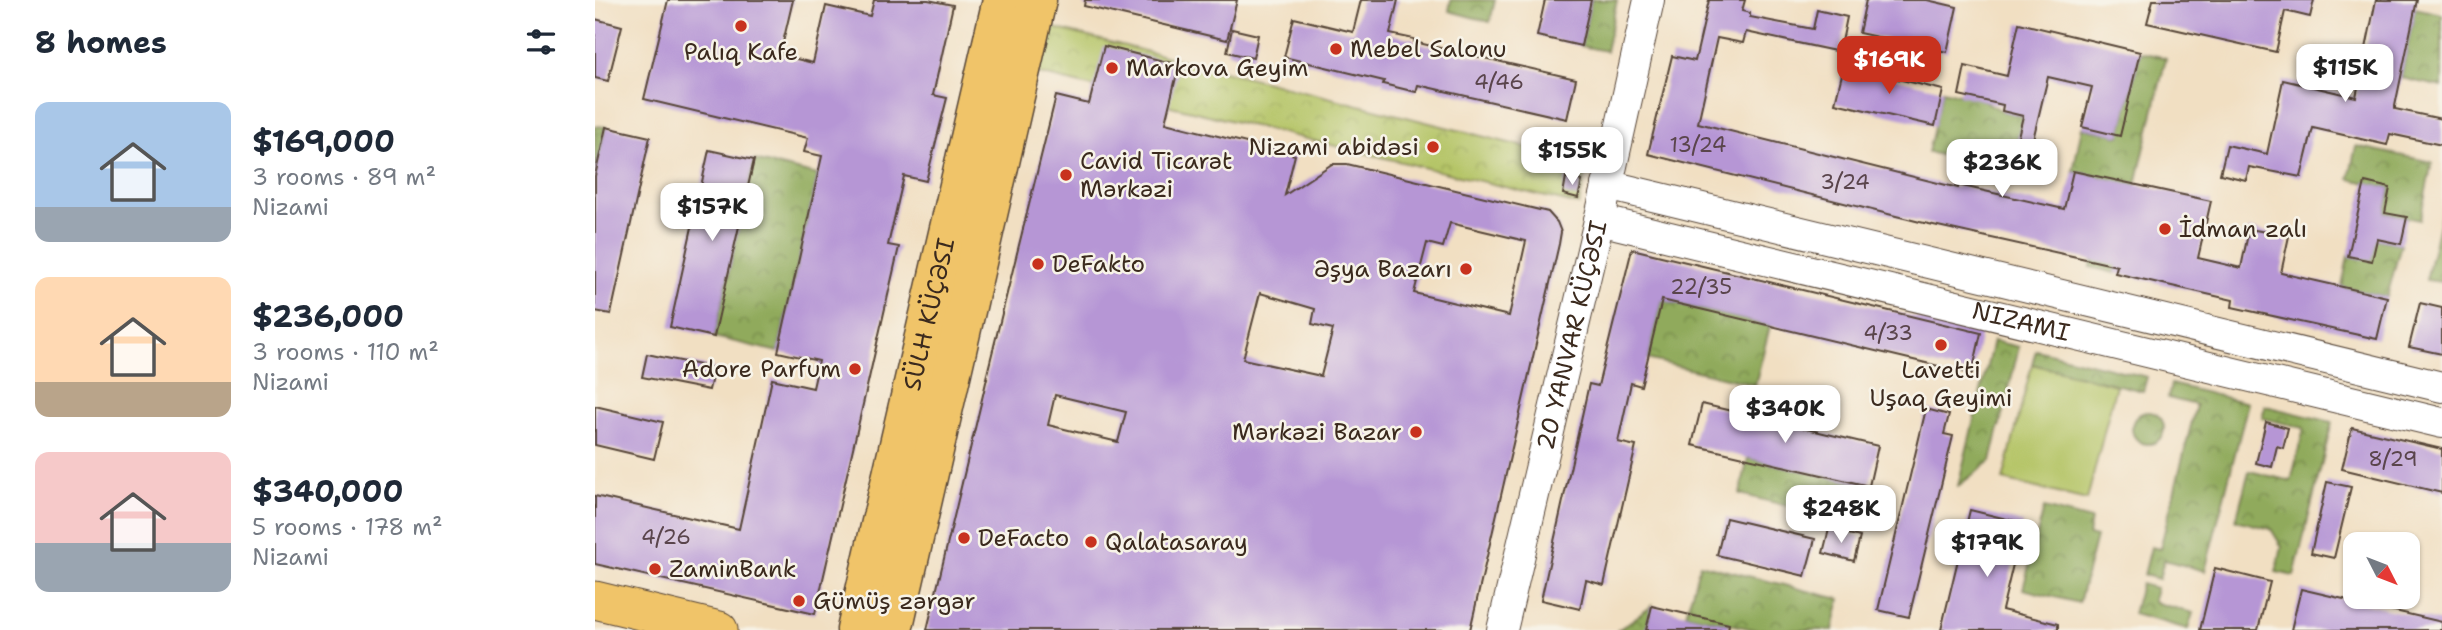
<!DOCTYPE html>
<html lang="en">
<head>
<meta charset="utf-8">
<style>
  :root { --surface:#fff; --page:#f6f6f7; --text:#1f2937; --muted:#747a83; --accent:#c8321e }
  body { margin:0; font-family:"Shantell Sans",sans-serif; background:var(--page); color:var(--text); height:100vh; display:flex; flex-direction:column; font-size:26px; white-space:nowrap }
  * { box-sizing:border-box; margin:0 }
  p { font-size:23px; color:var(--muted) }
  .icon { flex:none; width:38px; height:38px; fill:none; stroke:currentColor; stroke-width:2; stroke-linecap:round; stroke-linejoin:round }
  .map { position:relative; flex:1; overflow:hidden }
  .panel { display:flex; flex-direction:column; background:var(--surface); width:595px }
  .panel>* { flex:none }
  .needle { width:46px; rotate:132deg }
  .fabs { position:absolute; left:1748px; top:532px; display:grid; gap:14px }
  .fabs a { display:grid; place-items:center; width:77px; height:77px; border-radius:14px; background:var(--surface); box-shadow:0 2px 5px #0004; font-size:35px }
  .price { position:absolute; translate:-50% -60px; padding:0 16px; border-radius:14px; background:#fff; color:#222; font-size:23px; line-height:46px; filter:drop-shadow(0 2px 4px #0008) }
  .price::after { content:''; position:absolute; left:50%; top:42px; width:21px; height:16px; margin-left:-10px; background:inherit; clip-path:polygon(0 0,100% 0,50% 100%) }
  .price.on { background:var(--accent); color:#fff }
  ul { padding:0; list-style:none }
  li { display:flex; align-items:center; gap:21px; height:175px; padding:0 35px }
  li span { display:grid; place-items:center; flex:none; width:196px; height:140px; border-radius:14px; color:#555 }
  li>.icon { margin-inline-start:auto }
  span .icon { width:84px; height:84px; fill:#fffc; stroke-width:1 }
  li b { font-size:30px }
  h2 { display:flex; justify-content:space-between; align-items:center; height:84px; padding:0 35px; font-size:30px }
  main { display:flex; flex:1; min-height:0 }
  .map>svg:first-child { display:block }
  .green { fill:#b5c567; stroke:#787842; stroke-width:2 }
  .forest { fill:url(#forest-crowns); stroke:#666a3d; stroke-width:2 }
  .park { fill:url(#park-crowns); stroke:#787842; stroke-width:2 }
  .building { fill:#b696d5; fill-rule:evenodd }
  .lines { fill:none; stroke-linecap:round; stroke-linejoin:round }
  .minor-casing { stroke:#564537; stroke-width:32 }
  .major-casing { stroke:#564537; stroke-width:39 }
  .highway-casing { stroke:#564537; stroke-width:41 }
  .minor { stroke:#fff; stroke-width:30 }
  .major { stroke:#f0c469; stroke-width:37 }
  .highway { stroke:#f0c469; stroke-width:38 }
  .poi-dot { fill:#c8321e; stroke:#f7f3e8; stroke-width:2.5 }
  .labels { text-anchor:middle; stroke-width:5; stroke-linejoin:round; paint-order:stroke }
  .number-label { font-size:21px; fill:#5a454c }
  .poi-label { font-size:24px; fill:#3b2a1e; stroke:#f7f3e8; text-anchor:start }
  .street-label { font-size:24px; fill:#3b2a1e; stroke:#f7f3e8 }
</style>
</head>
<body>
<main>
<section class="panel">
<h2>8 homes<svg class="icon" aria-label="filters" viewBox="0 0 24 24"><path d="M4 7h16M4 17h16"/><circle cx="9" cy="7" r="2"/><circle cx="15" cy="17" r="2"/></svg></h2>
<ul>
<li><span style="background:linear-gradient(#a9c7e8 75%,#9aa5b1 0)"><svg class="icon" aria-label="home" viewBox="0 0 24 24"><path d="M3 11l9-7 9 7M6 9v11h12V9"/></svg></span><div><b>$169,000</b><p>3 rooms · 89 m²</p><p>Nizami</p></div></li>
<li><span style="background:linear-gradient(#ffd9b3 75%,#b9a48a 0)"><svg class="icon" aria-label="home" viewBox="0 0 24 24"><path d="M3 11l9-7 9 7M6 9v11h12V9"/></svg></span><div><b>$236,000</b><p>3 rooms · 110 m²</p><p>Nizami</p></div></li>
<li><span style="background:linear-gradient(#f6c9c9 65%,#9aa5b1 0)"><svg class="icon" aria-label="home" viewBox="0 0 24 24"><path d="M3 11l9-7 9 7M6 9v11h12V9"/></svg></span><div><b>$340,000</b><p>5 rooms · 178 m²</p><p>Nizami</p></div></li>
</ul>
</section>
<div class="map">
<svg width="1847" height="630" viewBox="0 0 1847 630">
  <defs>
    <pattern id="forest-crowns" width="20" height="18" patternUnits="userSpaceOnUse" patternTransform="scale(1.75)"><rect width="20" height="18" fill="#90aa5c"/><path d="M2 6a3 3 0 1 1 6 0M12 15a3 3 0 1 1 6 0" fill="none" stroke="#778b4b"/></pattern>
    <pattern id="park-crowns" width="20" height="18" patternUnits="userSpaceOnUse" patternTransform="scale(1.75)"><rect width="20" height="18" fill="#b5c567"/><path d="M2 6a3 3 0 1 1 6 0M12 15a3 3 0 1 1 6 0" fill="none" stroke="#9da959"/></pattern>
  </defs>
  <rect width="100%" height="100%" fill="#f7f3e8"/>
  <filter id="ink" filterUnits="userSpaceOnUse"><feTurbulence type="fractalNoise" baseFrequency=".0143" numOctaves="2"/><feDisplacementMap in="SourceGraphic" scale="14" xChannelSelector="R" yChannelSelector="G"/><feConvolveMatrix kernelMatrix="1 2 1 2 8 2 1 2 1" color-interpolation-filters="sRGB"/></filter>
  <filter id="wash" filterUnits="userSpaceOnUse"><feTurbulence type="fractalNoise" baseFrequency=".00686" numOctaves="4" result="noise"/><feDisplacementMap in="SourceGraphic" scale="28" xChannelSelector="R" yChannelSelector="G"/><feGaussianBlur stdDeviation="1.57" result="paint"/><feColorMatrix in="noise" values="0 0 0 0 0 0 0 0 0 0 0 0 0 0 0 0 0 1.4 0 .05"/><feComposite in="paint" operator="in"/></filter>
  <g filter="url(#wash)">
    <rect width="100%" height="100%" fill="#f1dfc2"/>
    <path class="green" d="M1437 364 1521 385 1492 500 1408 480Z"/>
    <g class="forest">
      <path d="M856 0H900L895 22 854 11Z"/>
      <path d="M996 0H1022L1011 51 986 46Z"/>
      <path d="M1820 8 1847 14V87L1806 78Z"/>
      <path d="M1545 52 1571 58 1520 273 1496 267 1517 180 1478 171 1487 127 1525 136Z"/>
      <path d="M1348 90 1388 100 1407 111 1428 116 1420 148 1435 152 1429 176 1333 152Z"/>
      <path d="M0 126 11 127 0 176Z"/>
      <path d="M1761 146 1837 162 1825 220 1790 213 1795 188 1754 179Z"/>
      <path d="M159 160 223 175 183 352 119 337Z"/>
      <path d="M1847 212V282L1831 280Z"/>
      <path d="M1782 239 1806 244 1792 297 1747 287 1753 256Z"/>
      <path d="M1067 300 1175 326 1160 385 1052 359Z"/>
      <path d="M1398 341 1424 347 1396 461 1363 486Z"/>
      <path d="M1441 350 1552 377 1548 391 1437 364Z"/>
      <path d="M1576 384 1653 403 1610 571 1569 560 1564 579 1549 575 1556 547 1565 549 1601 405 1573 398Z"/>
      <path d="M1670 406 1737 422 1699 576 1681 572 1687 547 1676 529 1641 520 1654 471 1696 481 1709 428 1667 418Z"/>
      <circle cx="1553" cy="428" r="16"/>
      <path d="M1153 458 1274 486 1263 524 1145 494Z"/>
      <path d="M1449 508 1496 520 1493 535 1501 537 1484 603 1428 589Z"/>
      <path d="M1105 564 1245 599 1238 630H1161L1091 614Z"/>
      <path d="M1546 584 1561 588 1558 602 1598 613 1593 629 1538 614Z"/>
      <path d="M1057 606 1051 630H1023Z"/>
    </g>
    <path class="park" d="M451 26 993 163 984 205 440 73Z"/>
    <g id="blocks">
      <g class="building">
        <path d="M73 0H198L185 55 218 63 231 6 275 16 279 0H333L358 5 338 95 352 98 331 181 309 176 293 245 304 247 220 614 0 564V496L144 529 177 379 218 388 224 361 183 352 227 156 209 152 213 138 49 99Z"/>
        <path d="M490 0H642L632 40 489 6Z"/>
        <path d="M766 0H803L795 34 819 39V42L981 79 972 119 823 85 821 92 788 84 789 81 689 57 699 18 758 32Z"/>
        <path d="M950 0H996L986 46 942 36Z"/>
        <path d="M1114 0H1150L1147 11 1155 13V17L1218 29 1222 10 1252 17 1245 52 1151 32 1148 43 1122 38 1103 123 1363 188V185L1469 209 1478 171 1616 201 1603 258 1646 268 1654 229 1694 236 1686 273 1792 297 1782 339 1637 307 1638 300 1520 273 1522 266 1325 222 1053 154 1077 56 1100 61Z"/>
        <path d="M1271 0H1332L1362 7 1352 52 1264 33Z"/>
        <path d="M1558 0H1719L1715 17 1690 11 1681 52 1552 23Z"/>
        <path d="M1781 0H1822L1800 106V109L1847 119V145L1795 134 1792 145 1718 128 1706 177 1654 167 1651 180 1625 174 1632 145 1672 154 1688 80 1761 97Z"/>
        <path d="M0 19 27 26 13 81 0 78Z"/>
        <path d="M1424 23 1545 52 1525 136 1487 127 1497 87 1453 77 1435 152 1420 149 1428 116 1407 111 1408 105 1364 95 1370 66 1412 76Z"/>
        <path d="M637 29 663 35 658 58 632 52Z"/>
        <path d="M509 46 584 65 570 123 700 155 690 195 737 164H752L953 212 962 222 966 232 964 244 875 630H332L392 378H391L461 96 494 104ZM855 223 931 241 914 316 819 293 832 243 848 247ZM665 293 720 309 717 324 738 329 726 376 648 359ZM460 395 531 412 523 442 453 425Z"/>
        <path d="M1249 66 1348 90 1340 126 1240 103Z"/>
        <path d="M11 127 55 137 16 314 0 311V176Z"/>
        <path d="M114 150 159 160 119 337 75 327Z"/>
        <path d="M971 177 987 181 983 198 968 194Z"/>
        <path d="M1770 182 1795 188 1790 213 1812 217 1806 244 1782 239 1777 261 1753 256Z"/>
        <path d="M1037 249 1386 333 1377 374 1067 300 1046 386 1036 383 1023 442 1041 446 1009 585 991 580 985 609 946 600 994 384 1003 386Z"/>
        <path d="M1825 303 1847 308V354L1814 347Z"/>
        <path d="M52 354 119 368 114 390 47 377Z"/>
        <path d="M1107 404 1283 446 1274 486 1097 445Z"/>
        <path d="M0 406 68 422 59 459 0 445Z"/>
        <path d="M1331 409 1354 415 1349 434 1358 436 1314 617 1283 610Z"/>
        <path d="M1671 422 1693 428 1688 448 1682 446 1677 467 1661 463Z"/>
        <path d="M1757 428 1847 449V493L1747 469Z"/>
        <path d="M1732 482 1756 487 1739 558 1716 553Z"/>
        <path d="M1375 510 1428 523 1407 610 1463 624V630H1346Z"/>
        <path d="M1131 518 1220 539 1210 576 1122 555Z"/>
        <path d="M1234 529 1265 537 1259 561 1228 553Z"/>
        <path d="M1620 568 1675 582 1663 630H1605Z"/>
        <path d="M1706 589 1847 622V630H1696Z"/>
        <path d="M1057 606 1134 624 1133 630H1051Z"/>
      </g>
    </g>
  </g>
  <g filter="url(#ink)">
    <use href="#blocks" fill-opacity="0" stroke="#564537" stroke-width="2"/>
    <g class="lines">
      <g class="minor-casing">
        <g id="minor">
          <path d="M1012 185 1847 387"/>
          <path id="s1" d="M1004 220 1847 423"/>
          <path id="s2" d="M907 630 1016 170 1054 0"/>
        </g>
      </g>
      <g class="major-casing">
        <path id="major" d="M0 600 124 630"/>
      </g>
      <g class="highway-casing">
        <g id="highway">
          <path id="s3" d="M261 630 407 0"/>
          <path d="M298 630 442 0"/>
        </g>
      </g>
      <use href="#minor" class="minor"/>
      <use href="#major" class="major"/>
      <use href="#highway" class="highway"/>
    </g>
  </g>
  <g class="poi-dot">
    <circle cx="146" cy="26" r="7"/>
    <circle cx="741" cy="49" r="7"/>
    <circle cx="517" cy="68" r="7"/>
    <circle cx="838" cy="147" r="7"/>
    <circle cx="471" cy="175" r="7"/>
    <circle cx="1570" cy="229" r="7"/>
    <circle cx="443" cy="264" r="7"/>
    <circle cx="871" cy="269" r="7"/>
    <circle cx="1346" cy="345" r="7"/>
    <circle cx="260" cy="369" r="7"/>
    <circle cx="821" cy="432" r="7"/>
    <circle cx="369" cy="538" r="7"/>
    <circle cx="496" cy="542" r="7"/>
    <circle cx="60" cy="569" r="7"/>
    <circle cx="204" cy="601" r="7"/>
  </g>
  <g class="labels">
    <g class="number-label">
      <text x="904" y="89">4/46</text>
      <text x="1103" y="152">13/24</text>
      <text x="1250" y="189">3/24</text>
      <text x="1106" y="294">22/35</text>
      <text x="1293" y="340">4/33</text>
      <text x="1798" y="466">8/29</text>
      <text x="71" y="544">4/26</text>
    </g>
    <g class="poi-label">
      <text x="755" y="57">Mebel Salonu</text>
      <text x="146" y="60" text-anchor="middle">Palıq Kafe</text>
      <text x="531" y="76">Markova Geyim</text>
      <text x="824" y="155" text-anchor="end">Nizami abidәsi</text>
      <text x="485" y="169">Cavid Ticarət<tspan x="485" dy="28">Mərkəzi</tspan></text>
      <text x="1584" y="237">İdman zalı</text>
      <text x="457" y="272">DeFakto</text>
      <text x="857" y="277" text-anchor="end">Əşya Bazarı</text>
      <text x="246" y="377" text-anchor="end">Adore Parfum</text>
      <text x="1346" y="378" text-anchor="middle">Lavetti<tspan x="1346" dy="28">Uşaq Geyimi</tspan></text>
      <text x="807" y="440" text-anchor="end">Mərkəzi Bazar</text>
      <text x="383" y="546">DeFacto</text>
      <text x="510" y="550">Qalatasaray</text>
      <text x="74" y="577">ZaminBank</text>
      <text x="218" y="609">Gümüş zərgər</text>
    </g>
    <g class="street-label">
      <text dy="8" stroke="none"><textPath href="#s3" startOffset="324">SÜLH KÜÇƏSI</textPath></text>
      <text dy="8" stroke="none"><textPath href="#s1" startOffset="434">NIZAMI</textPath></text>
      <text dy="8" stroke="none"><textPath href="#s2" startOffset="303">20 YANVAR KÜÇƏSI</textPath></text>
    </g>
  </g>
</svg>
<div class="fabs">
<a><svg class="needle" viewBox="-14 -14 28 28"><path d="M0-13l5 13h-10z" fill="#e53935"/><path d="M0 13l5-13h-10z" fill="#747a83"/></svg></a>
</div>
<b class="price on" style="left:1294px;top:96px">$169K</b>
<b class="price" style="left:1750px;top:104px">$115K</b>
<b class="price" style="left:977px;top:187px">$155K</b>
<b class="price" style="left:1407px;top:199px">$236K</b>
<b class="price" style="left:117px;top:243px">$157K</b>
<b class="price" style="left:1190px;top:445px">$340K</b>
<b class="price" style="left:1246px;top:545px">$248K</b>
<b class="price" style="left:1392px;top:579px">$179K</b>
</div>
</main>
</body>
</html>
